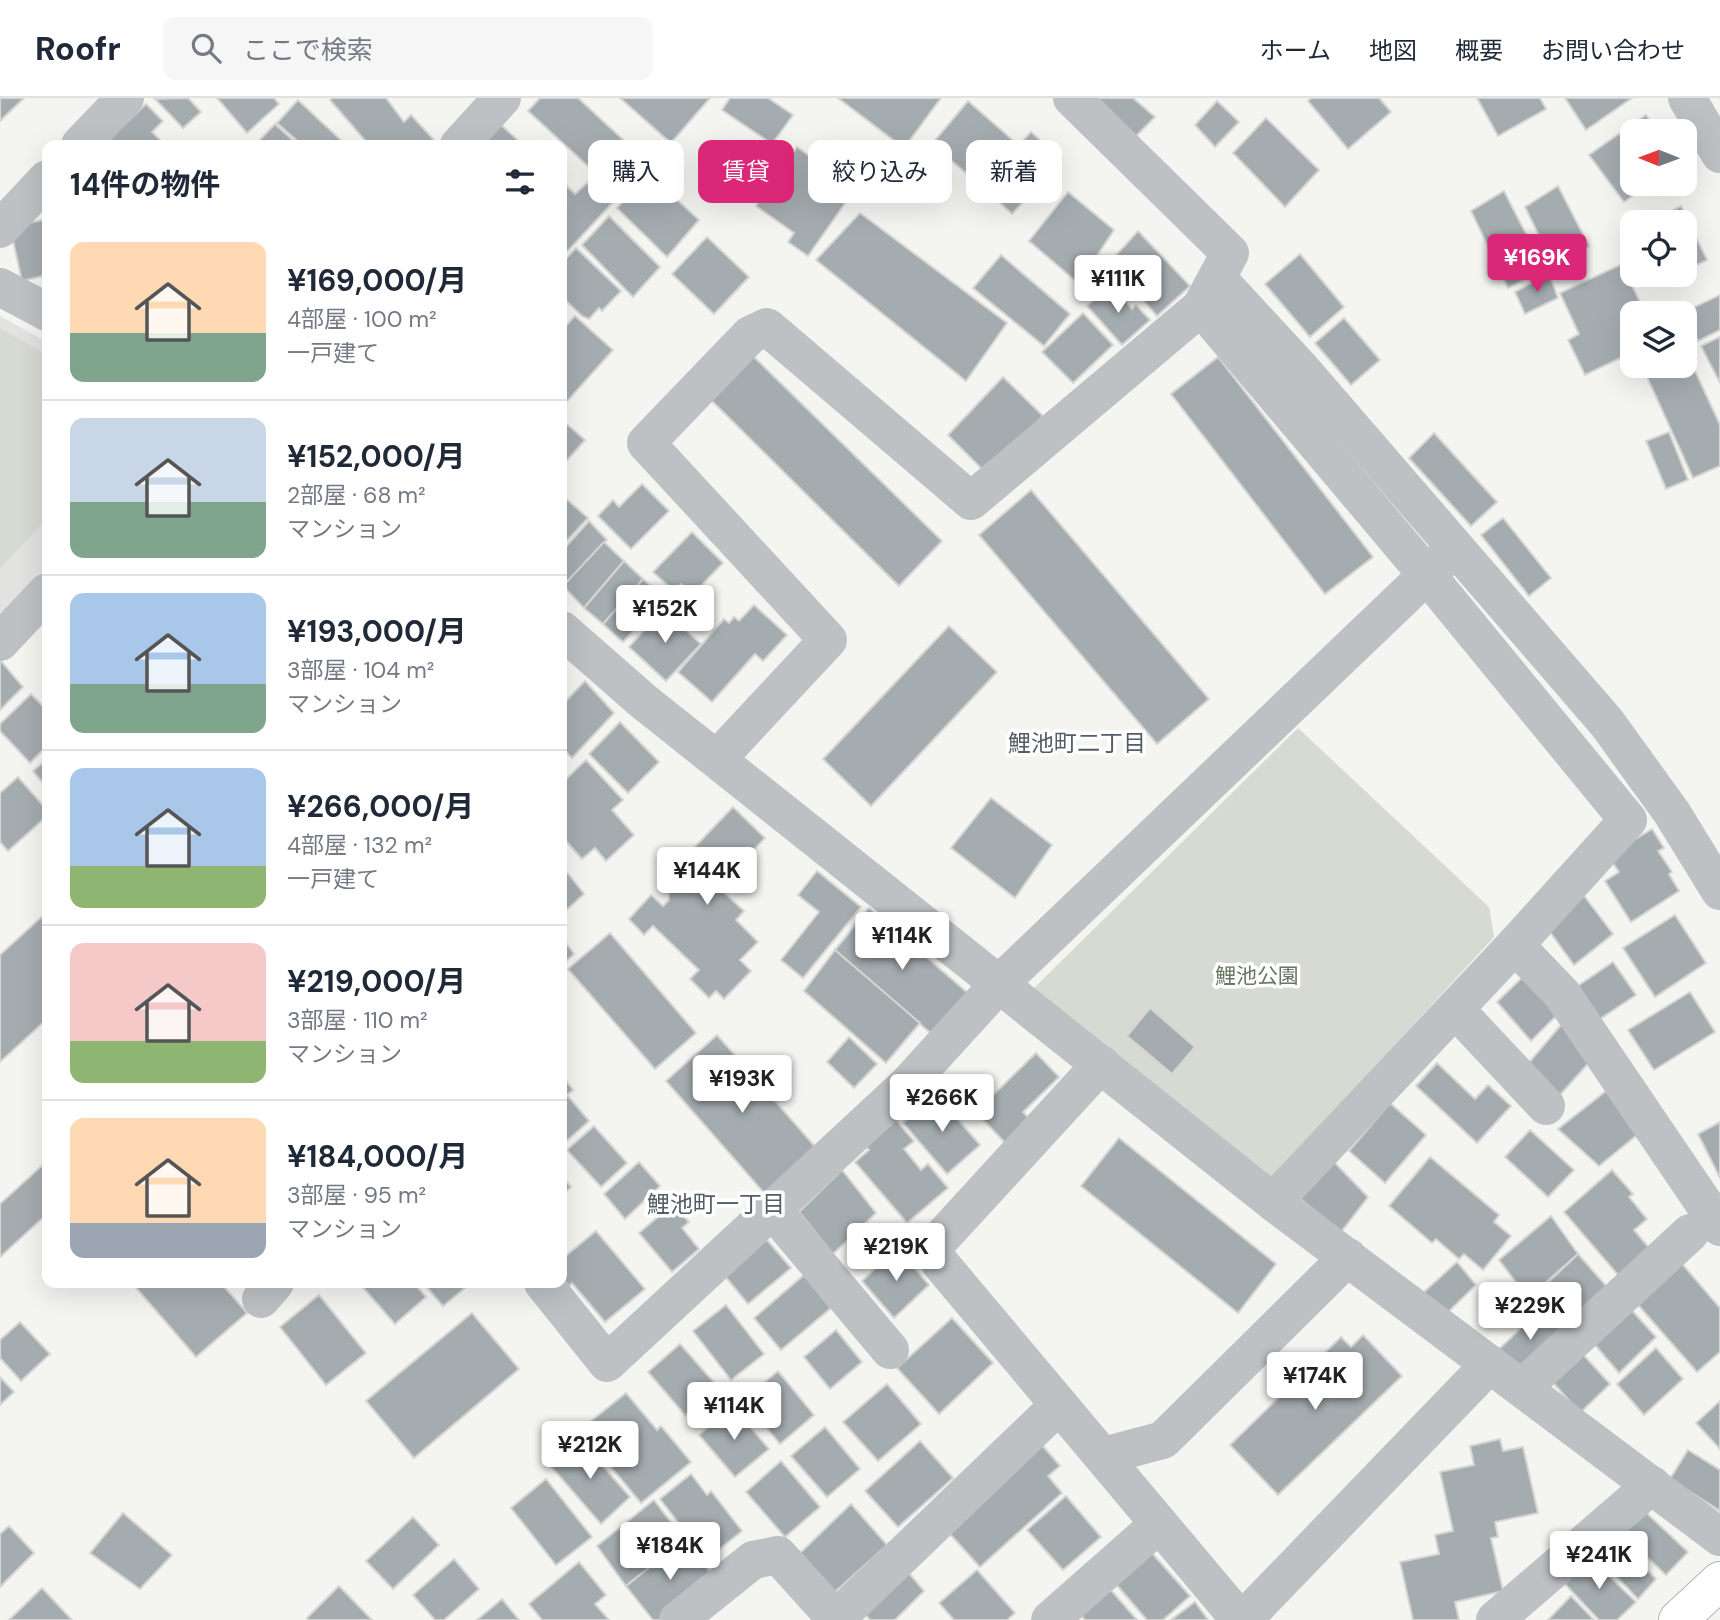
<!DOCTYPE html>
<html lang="ja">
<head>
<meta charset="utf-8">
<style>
  :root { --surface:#fff; --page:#f6f6f7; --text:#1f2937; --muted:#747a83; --line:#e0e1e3; --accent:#db2777 }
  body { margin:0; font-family:"DM Sans","Noto Sans JP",sans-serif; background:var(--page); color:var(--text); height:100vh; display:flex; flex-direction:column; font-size:26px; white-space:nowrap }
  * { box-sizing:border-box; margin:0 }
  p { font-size:23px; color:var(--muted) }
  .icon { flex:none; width:38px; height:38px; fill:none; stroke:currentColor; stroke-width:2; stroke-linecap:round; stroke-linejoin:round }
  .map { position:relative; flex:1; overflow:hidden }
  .sheet { position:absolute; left:42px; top:42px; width:525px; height:1148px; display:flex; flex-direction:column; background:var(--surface); border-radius:14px; box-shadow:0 7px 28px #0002 }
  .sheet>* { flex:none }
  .guide { position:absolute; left:588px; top:42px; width:665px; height:63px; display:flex; gap:14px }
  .needle { width:46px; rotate:271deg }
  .buttons { position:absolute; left:1620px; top:21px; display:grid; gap:14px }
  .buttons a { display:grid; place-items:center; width:77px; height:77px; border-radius:14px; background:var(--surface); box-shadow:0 7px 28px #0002; font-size:35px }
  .price { position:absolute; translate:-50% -60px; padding:0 16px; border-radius:7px; background:#fff; color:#222; font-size:23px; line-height:46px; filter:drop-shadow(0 2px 4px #0008) }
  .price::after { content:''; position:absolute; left:50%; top:42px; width:21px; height:16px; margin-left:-10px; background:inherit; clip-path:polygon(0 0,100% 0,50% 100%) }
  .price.current { background:var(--accent); color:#fff }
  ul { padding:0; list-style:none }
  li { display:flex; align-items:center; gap:21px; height:175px; padding:0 28px }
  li+li { border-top:2px solid var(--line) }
  li span { display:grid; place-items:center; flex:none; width:196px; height:140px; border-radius:14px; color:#555 }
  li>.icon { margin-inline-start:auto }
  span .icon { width:84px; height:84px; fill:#fffc; stroke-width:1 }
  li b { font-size:30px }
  h2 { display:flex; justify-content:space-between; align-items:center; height:84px; padding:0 28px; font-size:30px }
  .pill { padding:0 24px; border-radius:14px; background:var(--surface); box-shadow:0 7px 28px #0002; font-size:24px; line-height:63px }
  .pill.current { background:var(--accent); color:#fff }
  header { display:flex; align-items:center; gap:42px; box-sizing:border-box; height:98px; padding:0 35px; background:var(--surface); border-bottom:2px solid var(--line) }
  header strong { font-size:33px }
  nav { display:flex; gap:38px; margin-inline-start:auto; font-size:24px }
  .search { width:490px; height:63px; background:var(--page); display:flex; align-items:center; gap:18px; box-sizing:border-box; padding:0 24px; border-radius:14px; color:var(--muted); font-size:26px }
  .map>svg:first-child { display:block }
  .built { fill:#e2e3e1 }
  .green { fill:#d6dad2 }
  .building { fill:#a5acb0; stroke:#d5d5d3; stroke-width:2 }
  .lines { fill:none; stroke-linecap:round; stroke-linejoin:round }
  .secondary-casing { stroke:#b0b5b8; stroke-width:40 }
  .minor { stroke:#bdc1c4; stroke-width:38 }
  .secondary { stroke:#fff; stroke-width:38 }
  .labels { text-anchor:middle; stroke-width:7; stroke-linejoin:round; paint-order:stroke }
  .park-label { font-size:21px; fill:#697664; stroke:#fff }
  .neighbourhood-label { font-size:23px; fill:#535e64; stroke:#fff }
</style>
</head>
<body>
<header>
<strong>Roofr</strong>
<div class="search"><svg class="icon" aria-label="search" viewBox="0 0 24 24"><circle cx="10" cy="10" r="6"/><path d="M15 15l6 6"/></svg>ここで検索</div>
<nav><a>ホーム</a><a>地図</a><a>概要</a><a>お問い合わせ</a></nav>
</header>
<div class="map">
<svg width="1720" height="1522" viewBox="0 0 1720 1522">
  <rect width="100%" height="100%" fill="#f4f4f1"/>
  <path class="built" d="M0 218 47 244V486L0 536Z"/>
  <g class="green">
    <path d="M0 230 47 257V421L0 470Z"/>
    <path d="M1298 630 1489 809 1494 839 1271 1082 1033 891Z"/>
  </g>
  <g class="building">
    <path d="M0 0H24L0 23Z"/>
    <path d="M188 0 201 14 183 30 155 1Z"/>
    <path d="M217 0H274L279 6 247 35Z"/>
    <path d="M332 0H386L404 24 411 17 435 43 431 47H369L330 2Z"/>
    <path d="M540 0H578L646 63 621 88 613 91 528 13Z"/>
    <path d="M620 0H710L671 45Z"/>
    <path d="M730 0H768L793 17 772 46 722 12Z"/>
    <path d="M838 0H941L904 50Z"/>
    <path d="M1088 0H1133L1155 19 1131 43Z"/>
    <path d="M1311 0H1379L1391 14 1348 51 1308 3Z"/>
    <path d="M1477 0H1540L1546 11 1498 38Z"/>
    <path d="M1565 0H1632L1586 32Z"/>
    <path d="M298 2 346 47H302L277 25Z"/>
    <path d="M968 3 1016 45 980 87 932 46Z"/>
    <path d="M1217 3 1239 24 1215 49 1195 27Z"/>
    <path d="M146 6 163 23 152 34 165 47H103Z"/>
    <path d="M1646 17 1657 33H1633V86H1650L1624 104 1589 57Z"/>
    <path d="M1266 20 1319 72 1285 109 1233 55Z"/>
    <path d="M499 25 523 47H480Z"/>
    <path d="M275 26 298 47H255Z"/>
    <path d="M1031 34 1062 62 1012 116 982 88Z"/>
    <path d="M797 49 855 91 808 158 788 144 794 135 756 108Z"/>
    <path d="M648 75 699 122 667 159 617 110Z"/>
    <path d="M594 79 616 101 562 159V83L575 96Z"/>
    <path d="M1558 88 1589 148 1554 168 1525 109Z"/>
    <path d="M1504 93 1544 171 1508 190 1471 113Z"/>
    <path d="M1068 94 1114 132 1098 156 1107 163 1085 191 1029 143Z"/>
    <path d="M1681 108 1707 162 1685 173V124H1649Z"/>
    <path d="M860 115 1007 225 966 283 816 162Z"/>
    <path d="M609 118 660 169 633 199 582 147Z"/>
    <path d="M47 121V177L22 183 10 129Z"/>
    <path d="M1138 133 1190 188 1157 218 1110 164Z"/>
    <path d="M707 139 749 179 714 216 672 176Z"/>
    <path d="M576 150 621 193 602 213 599 210 589 221 582 218 562 199V165Z"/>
    <path d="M1300 156 1344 209 1310 239 1265 186Z"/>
    <path d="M1001 157 1070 216 1044 248 973 190Z"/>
    <path d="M1622 166 1645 215H1633V254L1585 277 1568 242 1579 236 1560 195Z"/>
    <path d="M1549 176 1558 200 1525 216 1515 194Z"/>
    <path d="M1655 177H1677L1660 185Z"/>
    <path d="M1111 187 1132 211 1136 207 1150 222 1122 247 1087 208Z"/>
    <path d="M1720 197V232L1698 243 1684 214Z"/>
    <path d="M1083 215 1113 247 1073 285 1042 254Z"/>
    <path d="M575 218 613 252 562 309V232Z"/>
    <path d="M1344 220 1380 262 1351 287 1315 245Z"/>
    <path d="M1720 239V285L1701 248Z"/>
    <path d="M1685 251 1720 327V368L1693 380 1642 268H1685Z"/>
    <path d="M752 257 942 443 899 488 710 301Z"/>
    <path d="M1218 259 1373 459 1325 496 1171 296Z"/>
    <path d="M1003 279 1043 318 986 375 948 337Z"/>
    <path d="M562 322 585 342 562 368Z"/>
    <path d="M1669 334 1688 382 1666 391 1646 343Z"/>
    <path d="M1434 335 1497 404 1471 428 1409 360Z"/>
    <path d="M642 386 669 413 631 451 598 418 613 402 619 409Z"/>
    <path d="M1031 392 1209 601 1157 646 979 437Z"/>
    <path d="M564 399 588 420 562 448V402Z"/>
    <path d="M1503 420 1551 480 1529 498 1481 437Z"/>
    <path d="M589 423 607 442 563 488 562 453Z"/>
    <path d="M692 434 723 465 692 497 681 486 674 493 653 474Z"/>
    <path d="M604 444 624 463 584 510 563 488Z"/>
    <path d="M624 463 643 481 603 526 584 510Z"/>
    <path d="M643 481 663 499 623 544 603 526Z"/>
    <path d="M754 507 787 537 763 563 755 556 712 604 678 574 724 521 729 525 734 519 739 523Z"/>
    <path d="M663 512 701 546 666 583 629 549Z"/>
    <path d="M949 528 997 574 871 708 823 661Z"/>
    <path d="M0 562 23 589 0 612Z"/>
    <path d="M585 583 614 615 572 660 562 650V607Z"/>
    <path d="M31 596 47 612V648L30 665 0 633V626Z"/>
    <path d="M620 624 659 664 628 695 589 656Z"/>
    <path d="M47 661V690L33 673Z"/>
    <path d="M586 662 623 702 612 712 634 737 606 763 595 750 582 761 565 742 562 745V685Z"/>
    <path d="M18 679 47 712V718L8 753 0 744V695Z"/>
    <path d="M991 700 1052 747 1015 800 951 750Z"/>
    <path d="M733 709 765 740 718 789 744 813 736 822 758 844 740 862 751 873 724 901 716 893 709 900 690 881 699 872 653 828 644 837 629 821 651 797 663 808 669 802V776Z"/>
    <path d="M1652 731 1664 750 1658 753 1672 774 1669 776 1679 793 1631 824 1605 783 1619 774 1608 758Z"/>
    <path d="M562 768 584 796 562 816Z"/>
    <path d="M817 773 861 809 803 880 781 862 819 814 798 797Z"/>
    <path d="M1582 795 1613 836 1574 867 1545 827Z"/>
    <path d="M869 810 969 896 934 938 835 852Z"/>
    <path d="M47 814V921L0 964V857Z"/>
    <path d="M1675 817 1706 865 1655 899 1623 850Z"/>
    <path d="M610 835 696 935 655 971 568 871Z"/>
    <path d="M562 839 574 856 562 867Z"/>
    <path d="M835 852 920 925 886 965 804 893Z"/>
    <path d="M1613 864 1636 897 1594 925 1572 892Z"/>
    <path d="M1529 873 1563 911 1531 943 1497 904Z"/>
    <path d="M1690 894 1715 934 1654 972 1628 932Z"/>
    <path d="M1150 910 1195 949 1172 976 1127 938Z"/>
    <path d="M1561 927 1594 959 1559 998 1527 967Z"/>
    <path d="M717 937 818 1052 766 1097 666 983Z"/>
    <path d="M849 939 877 966 854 990 827 964Z"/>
    <path d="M1036 955 1059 979 1023 1014 1031 1023 1007 1047 976 1014Z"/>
    <path d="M1437 965 1475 1001 1488 987 1511 1008 1477 1045 1416 988Z"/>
    <path d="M562 977 573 992 567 997 589 1023 562 1047Z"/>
    <path d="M1615 986 1648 1028 1599 1068 1558 1031Z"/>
    <path d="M936 996 980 1047 947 1076 903 1025Z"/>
    <path d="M1390 1005 1426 1037 1385 1085 1349 1053Z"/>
    <path d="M896 1022 914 1043 904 1051 921 1072 928 1066 948 1090 907 1125 855 1064 869 1052 866 1048Z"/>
    <path d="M1720 1024V1080L1698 1036Z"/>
    <path d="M594 1028 627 1065 601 1089 567 1052Z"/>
    <path d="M1530 1032 1574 1072 1548 1099 1505 1059Z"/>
    <path d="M1119 1040 1276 1166 1238 1215 1081 1088Z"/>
    <path d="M1430 1059 1499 1117 1494 1124 1511 1138 1483 1172 1464 1156 1459 1161 1436 1141 1432 1145 1389 1108Z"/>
    <path d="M1330 1060 1368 1099 1341 1134 1298 1099Z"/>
    <path d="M47 1063V1116L0 1159V1106Z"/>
    <path d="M639 1064 660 1088 625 1121 604 1096Z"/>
    <path d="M842 1072 876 1115 833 1156 799 1114Z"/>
    <path d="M1612 1072 1633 1096 1629 1099 1647 1121 1634 1132 1650 1151 1619 1178 1564 1114Z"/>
    <path d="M562 1078 571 1089 562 1098Z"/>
    <path d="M673 1106 689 1124 682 1130 699 1151 672 1174 639 1135Z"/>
    <path d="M1551 1118 1578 1156 1528 1200 1499 1162Z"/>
    <path d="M596 1133 645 1191 605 1224 572 1185 569 1188 562 1180V1161Z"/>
    <path d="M766 1141 791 1170 748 1206 724 1177Z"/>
    <path d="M897 1150 929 1187 894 1220 862 1183Z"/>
    <path d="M1578 1156 1608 1190 1567 1230 1538 1194Z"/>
    <path d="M1677 1160 1720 1210V1254L1697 1274 1632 1200Z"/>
    <path d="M1457 1164 1476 1187 1444 1218 1424 1194Z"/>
    <path d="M804 1177 831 1210 781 1252 754 1220Z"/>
    <path d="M132 1185H221L247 1215 196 1259Z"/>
    <path d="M359 1185H414L426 1199 395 1226Z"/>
    <path d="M423 1185H471L443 1208Z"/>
    <path d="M319 1197 366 1255 326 1287 280 1229Z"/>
    <path d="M1626 1206 1656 1239 1619 1275 1590 1241Z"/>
    <path d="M726 1207 764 1256 731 1282 693 1233Z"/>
    <path d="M1542 1210 1563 1234 1522 1274 1493 1257Z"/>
    <path d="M472 1215 519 1271 414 1360 366 1303Z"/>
    <path d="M952 1220 993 1265 939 1316 897 1270Z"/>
    <path d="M20 1224 50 1256 21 1283 0 1260V1242Z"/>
    <path d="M836 1232 862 1264 830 1291 804 1259Z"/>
    <path d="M1363 1237 1402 1278 1278 1397 1230 1347 1341 1239 1351 1249Z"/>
    <path d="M680 1246 718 1289 685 1317 648 1274Z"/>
    <path d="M1656 1250 1683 1281 1644 1317 1617 1286Z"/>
    <path d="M1579 1252 1610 1286 1580 1315 1549 1280Z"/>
    <path d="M778 1273 814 1317 780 1346 744 1302Z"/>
    <path d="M0 1279 14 1294 0 1307Z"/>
    <path d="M887 1286 921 1326 878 1363 843 1324Z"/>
    <path d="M626 1295 657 1332 661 1328 691 1364 641 1405 580 1332Z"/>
    <path d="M1720 1303V1351L1696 1325Z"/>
    <path d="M732 1308 769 1351 735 1379 699 1337Z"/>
    <path d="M825 1329 860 1371 827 1399 791 1358Z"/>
    <path d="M578 1340 630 1399 601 1426 549 1366Z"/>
    <path d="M1500 1341 1503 1353 1523 1349 1538 1415 1495 1424 1498 1439 1491 1440 1503 1493 1455 1504 1459 1522H1413L1400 1464 1439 1456 1435 1437 1453 1433 1440 1374 1474 1367 1470 1348Z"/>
    <path d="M920 1343 953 1380 898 1429 865 1393Z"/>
    <path d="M1042 1347 1060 1368 1048 1378 1062 1395 980 1469 939 1424Z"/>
    <path d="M1688 1352 1720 1372V1413L1670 1381Z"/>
    <path d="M781 1363 820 1409 785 1439 746 1394Z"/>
    <path d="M691 1376 707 1397 711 1393 742 1433 707 1461 660 1401Z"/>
    <path d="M546 1381 592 1439 556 1467 511 1410Z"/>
    <path d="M1066 1398 1101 1439 1063 1472 1027 1432Z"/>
    <path d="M654 1402 684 1442 626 1488 597 1448Z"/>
    <path d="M851 1406 887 1447 835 1494 797 1458Z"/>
    <path d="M1639 1408 1688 1454 1666 1477 1617 1431Z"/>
    <path d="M123 1415 172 1457 140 1491 90 1455Z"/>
    <path d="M413 1419 439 1447 393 1491 366 1463Z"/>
    <path d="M9 1428 34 1455 0 1489V1436Z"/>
    <path d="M684 1442 714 1479 660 1522H653L626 1488Z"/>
    <path d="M1621 1446 1656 1481 1638 1501 1603 1464Z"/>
    <path d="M1151 1454 1190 1498 1163 1522H1147L1115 1485Z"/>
    <path d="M1587 1457 1636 1504 1617 1522H1599L1563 1484Z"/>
    <path d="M454 1461 479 1491 444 1522H435L413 1497Z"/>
    <path d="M579 1464 606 1497 595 1506 609 1522H542L529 1506Z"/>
    <path d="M977 1472 1015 1515 1007 1522H954L939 1505Z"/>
    <path d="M908 1474 924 1493 895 1522H870L866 1517Z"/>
    <path d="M339 1488 372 1522H308L307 1520Z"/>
    <path d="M42 1490 72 1522H9Z"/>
    <path d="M1110 1491 1137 1522H1085L1081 1517Z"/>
    <path d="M1571 1498 1594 1522H1548Z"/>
    <path d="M502 1501 519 1522H477Z"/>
    <path d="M1195 1504 1208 1522H1171Z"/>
  </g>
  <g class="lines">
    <g class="secondary-casing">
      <path id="secondary" d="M1678 1522 1720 1483"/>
    </g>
    <g class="minor">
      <path d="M1072 0 1230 155 1201 209 1427 477 1628 722 1515 847 1273 1104"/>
      <path d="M1687 0 1720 56"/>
      <path d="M80 47 125 0"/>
      <path d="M459 47 502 0"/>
      <path d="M0 131 47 81"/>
      <path d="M1217 180 1302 272 1607 625 1672 715 1720 793"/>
      <path d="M0 189 47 214"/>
      <path d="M562 532 643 603 1273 1104 1720 1439"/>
      <path d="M0 544 47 494"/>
      <path d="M717 661 828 542 646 345 750 237 767 229 971 403 1201 209"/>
      <path d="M1515 847 1562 896 1720 1129"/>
      <path d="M1455 911 1546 1008"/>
      <path d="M1101 966 933 1149 940 1165 1240 1522"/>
      <path d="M772 1111 890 1252"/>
      <path d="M543 1185 607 1265 907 987 999 886 1455 450"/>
      <path d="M261 1201 275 1185"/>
      <path d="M1522 1290 1690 1135"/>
      <path d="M1103 1358 1163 1342 1348 1159"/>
      <path d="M678 1522 753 1462 778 1457 836 1521 1059 1307"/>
      <path d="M1050 1522 1159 1426"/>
      <path d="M1243 1522 1490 1266"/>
      <path d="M1495 1522 1652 1387"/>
    </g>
    <use href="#secondary" class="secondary"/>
  </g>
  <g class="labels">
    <g class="park-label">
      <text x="1257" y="885">鯉池公園</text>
    </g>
    <g class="neighbourhood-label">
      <text x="1077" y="653">鯉池町二丁目</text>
      <text x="716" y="1114">鯉池町一丁目</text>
    </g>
  </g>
</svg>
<div class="buttons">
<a><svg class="needle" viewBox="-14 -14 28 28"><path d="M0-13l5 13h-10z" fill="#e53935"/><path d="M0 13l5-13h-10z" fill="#747a83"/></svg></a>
<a><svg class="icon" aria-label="locate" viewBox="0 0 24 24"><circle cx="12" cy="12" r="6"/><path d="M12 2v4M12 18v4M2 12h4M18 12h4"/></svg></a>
<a><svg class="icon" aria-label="layers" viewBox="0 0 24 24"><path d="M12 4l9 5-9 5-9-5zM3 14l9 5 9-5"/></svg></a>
</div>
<b class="price current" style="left:1537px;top:196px">¥169K</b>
<b class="price" style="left:1118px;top:217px">¥111K</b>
<b class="price" style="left:665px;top:547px">¥152K</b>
<b class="price" style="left:707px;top:809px">¥144K</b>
<b class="price" style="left:902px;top:874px">¥114K</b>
<b class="price" style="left:742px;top:1017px">¥193K</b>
<b class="price" style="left:942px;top:1036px">¥266K</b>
<b class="price" style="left:896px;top:1185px">¥219K</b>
<b class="price" style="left:1530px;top:1244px">¥229K</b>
<b class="price" style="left:1315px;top:1314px">¥174K</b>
<b class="price" style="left:734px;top:1344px">¥114K</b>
<b class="price" style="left:590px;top:1383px">¥212K</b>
<b class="price" style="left:670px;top:1484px">¥184K</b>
<b class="price" style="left:1599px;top:1493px">¥241K</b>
<div class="guide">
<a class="pill">購入</a>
<a class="pill current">賃貸</a>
<a class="pill">絞り込み</a>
<a class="pill">新着</a>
</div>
<section class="sheet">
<h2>14件の物件<svg class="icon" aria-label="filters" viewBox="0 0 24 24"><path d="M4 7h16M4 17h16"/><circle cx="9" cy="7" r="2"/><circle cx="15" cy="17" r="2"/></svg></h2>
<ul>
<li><span style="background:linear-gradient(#ffd9b3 65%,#7fa58c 0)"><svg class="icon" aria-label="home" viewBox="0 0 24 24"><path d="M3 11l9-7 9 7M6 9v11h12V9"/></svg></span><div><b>¥169,000/月</b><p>4部屋 · 100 m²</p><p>一戸建て</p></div></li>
<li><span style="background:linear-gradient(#c9d6e8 60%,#7fa58c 0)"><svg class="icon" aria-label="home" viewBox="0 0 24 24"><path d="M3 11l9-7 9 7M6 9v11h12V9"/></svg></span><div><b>¥152,000/月</b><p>2部屋 · 68 m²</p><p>マンション</p></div></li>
<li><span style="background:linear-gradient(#a9c7e8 65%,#7fa58c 0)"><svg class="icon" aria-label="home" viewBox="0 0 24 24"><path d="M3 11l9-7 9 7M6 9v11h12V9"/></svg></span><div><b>¥193,000/月</b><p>3部屋 · 104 m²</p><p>マンション</p></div></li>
<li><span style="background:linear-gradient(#a9c7e8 70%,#8fb573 0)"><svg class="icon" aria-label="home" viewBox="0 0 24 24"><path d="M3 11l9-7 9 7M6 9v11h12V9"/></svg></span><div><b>¥266,000/月</b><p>4部屋 · 132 m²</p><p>一戸建て</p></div></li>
<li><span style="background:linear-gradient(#f6c9c9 70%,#8fb573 0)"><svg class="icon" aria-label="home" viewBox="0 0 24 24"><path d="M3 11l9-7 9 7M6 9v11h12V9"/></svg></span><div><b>¥219,000/月</b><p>3部屋 · 110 m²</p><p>マンション</p></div></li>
<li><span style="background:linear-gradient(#ffd9b3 75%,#9aa5b1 0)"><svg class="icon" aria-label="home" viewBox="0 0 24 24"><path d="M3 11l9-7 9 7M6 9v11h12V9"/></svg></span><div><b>¥184,000/月</b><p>3部屋 · 95 m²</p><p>マンション</p></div></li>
</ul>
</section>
</div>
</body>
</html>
